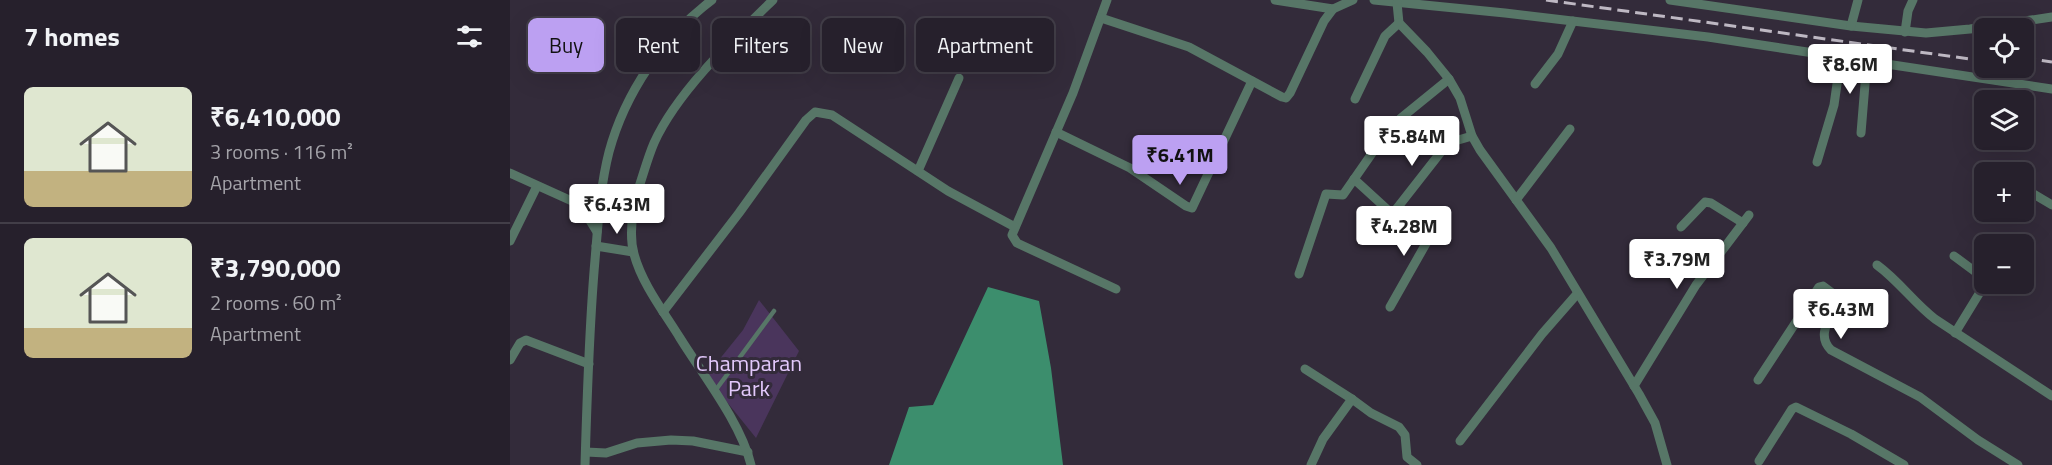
<!DOCTYPE html>
<html lang="en">
<head>
<meta charset="utf-8">
<style>
  :root { --surface:#26202c; --page:#322d38; --text:#f1f3f6; --muted:#a4a3a9; --line:#423e48; --accent:#bca0f2 }
  body { margin:0; font-family:"Titillium Web",sans-serif; background:var(--page); color:var(--text); height:100vh; display:flex; flex-direction:column; font-size:22px; white-space:nowrap }
  * { box-sizing:border-box; margin:0 }
  p { font-size:20px; color:var(--muted) }
  .icon { flex:none; width:33px; height:33px; fill:none; stroke:currentColor; stroke-width:2; stroke-linecap:round; stroke-linejoin:round }
  .map { position:relative; flex:1; overflow:hidden }
  .sheet { display:flex; flex-direction:column; background:var(--surface); width:510px }
  .sheet>* { flex:none }
  .hud { position:absolute; left:18px; top:18px; width:570px; height:54px; display:flex; gap:12px }
  .controls { position:absolute; left:1464px; top:18px; display:grid; gap:12px }
  .controls a { display:grid; place-items:center; width:60px; height:60px; border-radius:9px; background:var(--surface); box-shadow:0 6px 24px #0002,0 0 0 2px var(--line); font-size:30px }
  .price { position:absolute; translate:-50% -51px; padding:0 14px; border-radius:6px; background:#fff; color:#222; font-size:20px; line-height:39px; filter:drop-shadow(0 2px 3px #0008) }
  .price::after { content:''; position:absolute; left:50%; top:36px; width:18px; height:14px; margin-left:-9px; background:inherit; clip-path:polygon(0 0,100% 0,50% 100%) }
  .price.active { background:var(--accent); color:#111 }
  ul { padding:0; list-style:none }
  li { display:flex; align-items:center; gap:18px; height:150px; padding:0 24px }
  li+li { border-top:2px solid var(--line) }
  li span { display:grid; place-items:center; flex:none; width:168px; height:120px; border-radius:9px; color:#555 }
  li>.icon { margin-inline-start:auto }
  span .icon { width:72px; height:72px; fill:#fffc; stroke-width:1 }
  li b { font-size:26px }
  h2 { display:flex; justify-content:space-between; align-items:center; height:72px; padding:0 24px; font-size:26px }
  .pill { padding:0 21px; border-radius:9px; background:var(--surface); box-shadow:0 6px 24px #0002,0 0 0 2px var(--line); font-size:21px; line-height:54px }
  .pill.active { background:var(--accent); color:#111 }
  main { display:flex; flex:1; min-height:0 }
  .map>svg:first-child { display:block }
  .green { fill:#4a355c }
  .water { fill:#3c8e6d }
  .lines { fill:none; stroke-linecap:round; stroke-linejoin:round }
  .service { stroke:#577667; stroke-width:4.5 }
  .minor { stroke:#577667; stroke-width:9 }
  .rail { stroke:#beb8c3; stroke-width:3; stroke-dasharray:12 6; stroke-linecap:butt }
  .labels { text-anchor:middle; stroke-width:6; stroke-linejoin:round; paint-order:stroke }
  .park-label { font-size:22px; fill:#e3c9fc; stroke:#332b3a }
</style>
</head>
<body>
<main>
<section class="sheet">
<h2>7 homes<svg class="icon" aria-label="filters" viewBox="0 0 24 24"><path d="M4 7h16M4 17h16"/><circle cx="9" cy="7" r="2"/><circle cx="15" cy="17" r="2"/></svg></h2>
<ul>
<li><span style="background:linear-gradient(#dfe7d0 70%,#c2b280 0)"><svg class="icon" aria-label="home" viewBox="0 0 24 24"><path d="M3 11l9-7 9 7M6 9v11h12V9"/></svg></span><div><b>₹6,410,000</b><p>3 rooms · 116 m²</p><p>Apartment</p></div></li>
<li><span style="background:linear-gradient(#dfe7d0 75%,#c2b280 0)"><svg class="icon" aria-label="home" viewBox="0 0 24 24"><path d="M3 11l9-7 9 7M6 9v11h12V9"/></svg></span><div><b>₹3,790,000</b><p>2 rooms · 60 m²</p><p>Apartment</p></div></li>
</ul>
</section>
<div class="map">
<svg width="1542" height="465" viewBox="0 0 1542 465">
  <rect width="100%" height="100%" fill="#332b3a"/>
  <path class="green" d="M249 300 289 351 246 438 196 376 233 330Z"/>
  <path class="water" d="M478 287 529 301 541 368 553 465H379L399 407 423 405Z"/>
  <g class="lines">
    <path class="service" d="M205 391 264 311"/>
    <g class="minor">
      <path d="M597 0 563 93 502 235 507 243 606 289"/>
      <path d="M765 0 823 9"/>
      <path d="M864 0 995 13 1198 37 1542 89"/>
      <path d="M1160 0 1341 26 1416 33 1460 29 1542 17"/>
      <path d="M887 3 889 23 917 52 939 79 950 98 962 136 970 150 1041 248 1129 394 1145 423 1157 465"/>
      <path d="M591 18 679 47 772 97 776 98 780 93 814 21 823 9 843 0"/>
      <path d="M1341 26 1348 0"/>
      <path d="M1395 32 1398 11 1403 0"/>
      <path d="M1025 84 1048 54 1063 21"/>
      <path d="M845 99 875 36 889 23"/>
      <path d="M546 132 620 168 676 206 682 208 742 81"/>
      <path d="M1351 133 1357 60"/>
      <path d="M1307 162 1324 105 1331 56"/>
      <path d="M408 171 449 78"/>
      <path d="M0 173 64 202 74 211 87 232"/>
      <path d="M844 179 879 211 884 212 938 143 962 136"/>
      <path d="M1522 193 1542 205"/>
      <path d="M1006 200 1060 129"/>
      <path d="M1171 227 1195 202 1201 203 1233 223"/>
      <path d="M0 241 27 186"/>
      <path d="M86 246 123 252"/>
      <path d="M1444 256 1471 276 1474 282"/>
      <path d="M1367 265C1389 281 1404 303 1425 319L1542 396"/>
      <path d="M789 274 816 194 833 195 865 149 891 118 939 79"/>
      <path d="M880 307 918 240 914 234 885 211"/>
      <path d="M153 312 229 213 296 120 305 112 322 115 438 191 505 227"/>
      <path d="M1445 333 1475 284"/>
      <path d="M0 360 10 343 16 340 79 364"/>
      <path d="M795 369 842 399 861 413 889 427 895 435 897 457 907 465"/>
      <path d="M1248 380 1309 287 1313 286 1329 298C1324 315 1304 333 1321 350L1410 397 1468 440 1508 465"/>
      <path d="M1124 386 1186 285 1239 215"/>
      <path d="M950 441 1032 334 1067 294"/>
      <path d="M76 452 96 453 127 443 161 440 183 441 238 452"/>
      <path d="M1249 461 1282 409 1286 407 1341 434 1394 465"/>
      <path d="M75 465C77 397 79 328 85 260 88 225 90 187 99 152 115 93 153 37 202 0"/>
      <path d="M241 465C231 423 193 375 170 338 154 312 132 284 124 254 118 232 123 208 129 187 134 172 138 157 144 143 167 92 223 39 263 0"/>
      <path d="M801 465 813 439 842 399"/>
    </g>
    <g class="rail">
      <path d="M1036 0 1474 61"/>
      <path d="M1514 58 1542 62"/>
    </g>
  </g>
  <g class="labels">
    <g class="park-label">
      <text x="239" y="371">Champaran<tspan x="239" dy="25">Park</tspan></text>
    </g>
  </g>
</svg>
<div class="controls">
<a><svg class="icon" aria-label="locate" viewBox="0 0 24 24"><circle cx="12" cy="12" r="6"/><path d="M12 2v4M12 18v4M2 12h4M18 12h4"/></svg></a>
<a><svg class="icon" aria-label="layers" viewBox="0 0 24 24"><path d="M12 4l9 5-9 5-9-5zM3 14l9 5 9-5"/></svg></a>
<a>+</a>
<a>−</a>
</div>
<b class="price" style="left:1340px;top:95px">₹8.6M</b>
<b class="price" style="left:902px;top:167px">₹5.84M</b>
<b class="price active" style="left:670px;top:186px">₹6.41M</b>
<b class="price" style="left:107px;top:235px">₹6.43M</b>
<b class="price" style="left:894px;top:257px">₹4.28M</b>
<b class="price" style="left:1167px;top:290px">₹3.79M</b>
<b class="price" style="left:1331px;top:340px">₹6.43M</b>
<div class="hud">
<a class="pill active">Buy</a>
<a class="pill">Rent</a>
<a class="pill">Filters</a>
<a class="pill">New</a>
<a class="pill">Apartment</a>
</div>
</div>
</main>
</body>
</html>
